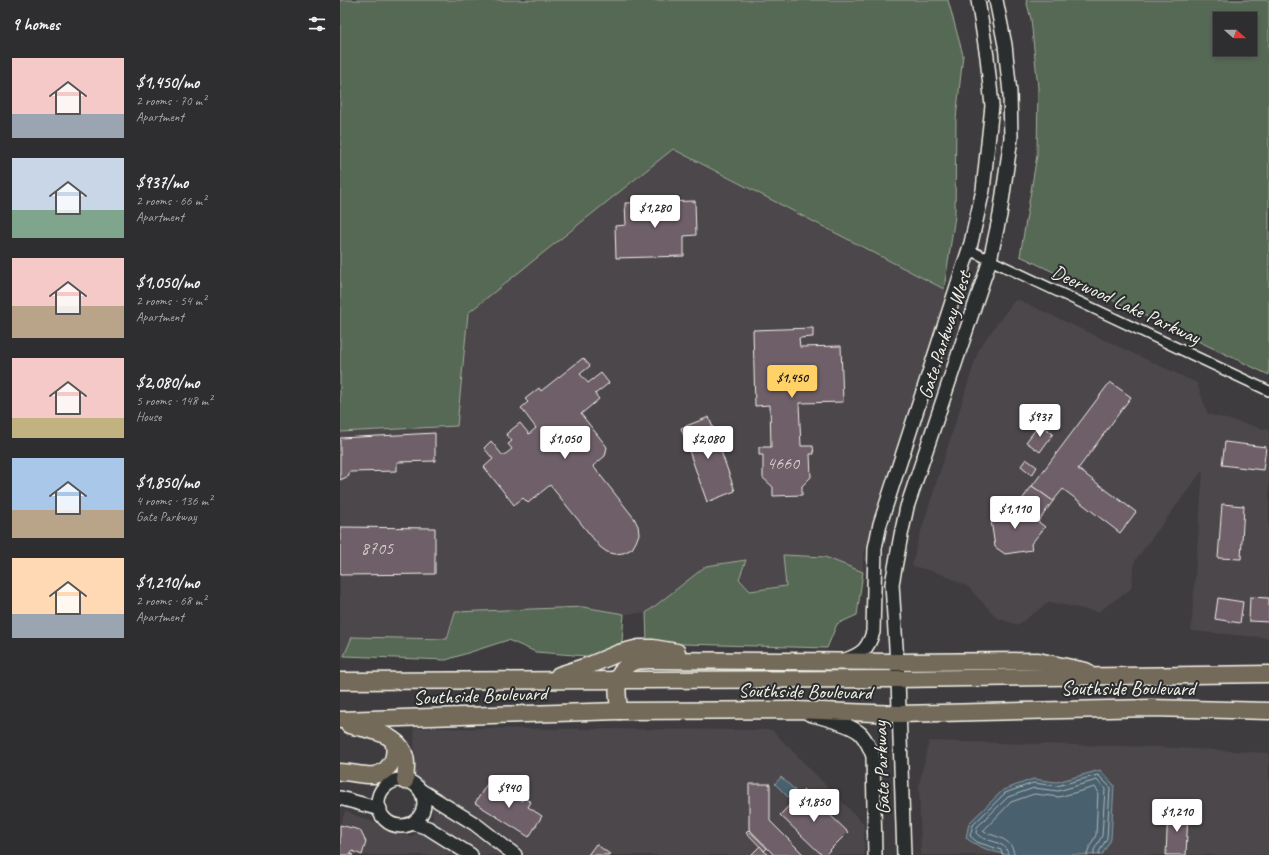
<!DOCTYPE html>
<html lang="en">
<head>
<meta charset="utf-8">
<style>
  :root { --surface:#2e2d2f; --page:#3a393b; --text:#f1f3f6; --muted:#a7a8aa; --line:#49494b; --accent:#ffd166 }
  body { margin:0; font-family:Caveat,sans-serif; background:var(--page); color:var(--text); height:100vh; display:flex; flex-direction:column; font-size:15px; white-space:nowrap }
  * { box-sizing:border-box; margin:0 }
  p { font-size:13px; color:var(--muted) }
  .icon { flex:none; width:22px; height:22px; fill:none; stroke:currentColor; stroke-width:2; stroke-linecap:round; stroke-linejoin:round }
  .map { position:relative; flex:1; overflow:hidden }
  .side { display:flex; flex-direction:column; background:var(--surface); width:340px }
  .side>* { flex:none }
  .needle { width:26px; rotate:111deg }
  .controls { position:absolute; left:873px; top:12px; display:grid; gap:8px }
  .controls a { display:grid; place-items:center; width:44px; height:44px; border-radius:0px; background:var(--surface); box-shadow:0 2px 6px #0003,0 0 0 1px var(--line); font-size:20px }
  .price { position:absolute; translate:-50% -34px; padding:0 9px; border-radius:4px; background:#fff; color:#222; font-size:13px; line-height:26px; filter:drop-shadow(0 1px 2px #0008) }
  .price::after { content:''; position:absolute; left:50%; top:24px; width:12px; height:9px; margin-left:-6px; background:inherit; clip-path:polygon(0 0,100% 0,50% 100%) }
  .price.selected { background:var(--accent); color:#111 }
  ul { padding:0; list-style:none }
  li { display:flex; align-items:center; gap:12px; height:100px; padding:0 12px }
  li span { display:grid; place-items:center; flex:none; width:112px; height:80px; border-radius:0px; color:#555 }
  li>.icon { margin-inline-start:auto }
  span .icon { width:48px; height:48px; fill:#fffc; stroke-width:1 }
  li b { font-size:17px }
  h2 { display:flex; justify-content:space-between; align-items:center; height:48px; padding:0 12px; font-size:17px }
  main { display:flex; flex:1; min-height:0 }
  .map>svg:first-child { display:block }
  .built { fill:#4c464b }
  .green { fill:#566954; stroke:#a5ad9e; fill-rule:evenodd }
  .water { fill:#4a616e; stroke:#8e9b9f }
  .lines { fill:none; stroke-linecap:round; stroke-linejoin:round }
  .shore { stroke:#b0b7b7; stroke-width:1 }
  .building { fill:#6e5e68; stroke:#f4f1e8 }
  .street-casing { stroke:#f4f1e8; stroke-width:12 }
  .secondary-casing { stroke:#f4f1e8; stroke-width:16 }
  .highway-casing { stroke:#f4f1e8; stroke-width:19 }
  .street { stroke:#2a2d2e; stroke-width:9 }
  .secondary { stroke:#2a2d2e; stroke-width:13 }
  .highway { stroke:#736b5a; stroke-width:16 }
  .labels { text-anchor:middle; stroke-width:4; stroke-linejoin:round; paint-order:stroke }
  .number-label { font-size:18px; fill:#d2ccc8 }
  .street-label { font-size:20px; fill:#f4f1e8; stroke:#2a2d2e }
</style>
</head>
<body>
<main>
<section class="side">
<h2>9 homes<svg class="icon" aria-label="filters" viewBox="0 0 24 24"><path d="M4 7h16M4 17h16"/><circle cx="9" cy="7" r="2"/><circle cx="15" cy="17" r="2"/></svg></h2>
<ul>
<li><span style="background:linear-gradient(#f6c9c9 70%,#9aa5b1 0)"><svg class="icon" aria-label="home" viewBox="0 0 24 24"><path d="M3 11l9-7 9 7M6 9v11h12V9"/></svg></span><div><b>$1,450/mo</b><p>2 rooms · 70 m²</p><p>Apartment</p></div></li>
<li><span style="background:linear-gradient(#c9d6e8 65%,#7fa58c 0)"><svg class="icon" aria-label="home" viewBox="0 0 24 24"><path d="M3 11l9-7 9 7M6 9v11h12V9"/></svg></span><div><b>$937/mo</b><p>2 rooms · 66 m²</p><p>Apartment</p></div></li>
<li><span style="background:linear-gradient(#f6c9c9 60%,#b9a48a 0)"><svg class="icon" aria-label="home" viewBox="0 0 24 24"><path d="M3 11l9-7 9 7M6 9v11h12V9"/></svg></span><div><b>$1,050/mo</b><p>2 rooms · 54 m²</p><p>Apartment</p></div></li>
<li><span style="background:linear-gradient(#f6c9c9 75%,#c2b280 0)"><svg class="icon" aria-label="home" viewBox="0 0 24 24"><path d="M3 11l9-7 9 7M6 9v11h12V9"/></svg></span><div><b>$2,080/mo</b><p>5 rooms · 148 m²</p><p>House</p></div></li>
<li><span style="background:linear-gradient(#a9c7e8 65%,#b9a48a 0)"><svg class="icon" aria-label="home" viewBox="0 0 24 24"><path d="M3 11l9-7 9 7M6 9v11h12V9"/></svg></span><div><b>$1,850/mo</b><p>4 rooms · 136 m²</p><p>Gate Parkway</p></div></li>
<li><span style="background:linear-gradient(#ffd9b3 70%,#9aa5b1 0)"><svg class="icon" aria-label="home" viewBox="0 0 24 24"><path d="M3 11l9-7 9 7M6 9v11h12V9"/></svg></span><div><b>$1,210/mo</b><p>2 rooms · 68 m²</p><p>Apartment</p></div></li>
</ul>
</section>
<div class="map">
<svg width="929" height="855" viewBox="0 0 929 855">
  <rect width="100%" height="100%" fill="#3e3c3f"/>
  <filter id="ink" filterUnits="userSpaceOnUse"><feTurbulence type="fractalNoise" baseFrequency=".025" numOctaves="2"/><feDisplacementMap in="SourceGraphic" scale="8" xChannelSelector="R" yChannelSelector="G"/><feConvolveMatrix kernelMatrix="1 2 1 2 8 2 1 2 1" color-interpolation-filters="sRGB"/></filter>
  <g filter="url(#ink)">
    <g class="built">
      <path d="M333 149 604 289 607 293 537 506 523 559V572L485 557 443 555 446 586 410 591 399 579 406 560 366 566 306 613 284 614 243 607 107 639 12 637 4 656 0 660V432L117 426 128 313Z"/>
      <path d="M679 300 857 383 868 414 929 430V638L851 631 863 470 795 561 791 589 758 612 709 602 678 625 657 618 628 587 602 574 572 566 576 547 639 348 674 301Z"/>
      <path d="M74 728 432 730 524 824V855H0V827L5 811 71 837 93 818 91 790 75 775Z"/>
      <path d="M589 741 820 747 929 753V855H581L579 784Z"/>
    </g>
    <g class="green">
      <path d="M0 0H608L623 55 616 119 615 216 604 289 333 149 128 313 117 426 0 432Z"/>
      <path d="M686 0H929V375L680 256 697 155 698 88 691 19ZM880 19H910V49H880Z"/>
      <path d="M443 555 485 557 523 572 517 615 497 624 487 648 307 643 306 613 366 566 406 560 399 579 410 591 446 586Z"/>
      <path d="M243 607 284 614 282 642 259 657 196 652 168 640 106 660 4 656 12 637 107 639 115 612Z"/>
    </g>
    <g class="water">
      <path d="M760 770 774 785 771 839 762 855H669C653 852 639 848 626 838L629 823 663 790 693 779 717 782Z"/>
      <path d="M441 777 455 790 448 797 435 784Z"/>
    </g>
    <g class="lines">
      <g class="shore">
        <path d="M663 855 661 850 637 842 630 836 633 825 665 793 693 783 717 786 758 775 770 787 767 838 759 852V855"/>
        <path d="M668 855C667 839 644 843 636 833L637 827 668 797 694 788 718 791 757 780 765 789 762 836 754 850V855"/>
        <path d="M674 855C673 839 657 837 644 832L643 831 671 802 694 794 719 797 755 787 758 791 756 835 749 848 747 855"/>
      </g>
    </g>
    <g class="building">
      <path d="M355 201 356 235 344 236V256L276 258 275 226 286 225 285 203Z"/>
      <path d="M473 328V337L459 338 460 347 501 346 503 402 459 403 461 446H473L474 454H470L471 477 462 486V495L433 496V487L423 478V455H419V447H431L430 405 415 406 413 330Z"/>
      <path d="M243 358 250 366 240 374 248 383 261 373 269 383 255 394 259 399 241 414 267 447 265 456 253 466 294 518 298 526 299 534 296 542 292 549 283 553 275 554 267 552 260 547 210 485 188 503 183 498 174 505 144 467 153 459 144 448 151 441 163 456 172 449 168 444 172 441 166 434 180 423 189 434 196 428 181 408 188 402 185 399 199 388 201 391Z"/>
      <path d="M770 382 791 397 738 469 796 512 780 533 723 489 713 501 692 486Z"/>
      <path d="M369 417 395 491 367 502 341 428Z"/>
      <path d="M700 424 713 434 700 452 686 442Z"/>
      <path d="M95 433V461L57 462V471L9 472V476L0 480V438Z"/>
      <path d="M885 442 926 447 923 470 882 465Z"/>
      <path d="M686 459 697 467 692 475 681 466Z"/>
      <path d="M692 486 713 501 698 522 677 506Z"/>
      <path d="M671 501 705 527 691 544 692 550 665 554 655 547 651 520 657 519Z"/>
      <path d="M882 504 904 506 901 559 878 558Z"/>
      <path d="M0 527 95 528V574L0 575Z"/>
      <path d="M910 597 929 598V622L909 621Z"/>
      <path d="M878 598 903 602 900 623 875 619Z"/>
      <path d="M149 781 182 801 184 798 191 802 188 807 202 816 189 837 135 803Z"/>
      <path d="M409 784H430V821L464 855H434L409 829Z"/>
      <path d="M464 790 508 832 485 855H482L440 815Z"/>
      <path d="M828 809 840 810V812L848 813 846 855H826Z"/>
      <path d="M0 825 20 830 26 842 22 855 12 851 11 854 13 855H0Z"/>
      <path d="M408 830 427 848 424 851 406 832Z"/>
      <path d="M256 844 271 855H248Z"/>
      <path d="M420 846 424 851 429 855H411Z"/>
    </g>
    <g class="lines">
      <g class="street-casing">
        <path id="street" d="M629 250 929 391"/>
      </g>
      <g class="secondary-casing">
        <g id="secondary">
          <path d="M505 660C522 654 528 649 533 632L535 548 540 524 631 243 643 190 652 106 647 57 638 0"/>
          <path d="M469 714C483 718 511 724 521 734 527 741 530 748 533 756L535 855"/>
          <circle cx="61" cy="803" r="23"/>
          <path d="M80 790 135 824 175 855"/>
          <path d="M0 798 40 809"/>
          <path d="M73 823 88 828 131 855"/>
          <path d="M564 855 558 679 552 584 561 535 567 507 650 260 660 215 671 138 670 93 665 45 656 0"/>
        </g>
      </g>
      <g class="highway-casing">
        <g id="highway">
          <path d="M219 675 250 665 279 653 299 648H313L337 652"/>
          <path d="M0 681 558 679 929 674"/>
          <path d="M279 711C278 693 272 673 291 663 296 660 304 660 310 660L557 662 698 661 746 671"/>
          <path d="M0 720 279 711 456 710 559 714 811 708 929 711"/>
          <path d="M53 740C68 750 67 764 65 781"/>
          <path d="M0 772C10 772 25 776 34 775 47 773 57 760 54 746 54 743 53 740 50 738 41 731 21 728 9 725"/>
        </g>
      </g>
      <use href="#street" class="street"/>
      <use href="#secondary" class="secondary"/>
      <use href="#highway" class="highway"/>
    </g>
  </g>
  <g class="labels">
    <g class="number-label">
      <text x="443" y="469">4660</text>
      <text x="37" y="554">8705</text>
    </g>
    <g class="street-label">
      <text transform="translate(786 304) rotate(25)" y="7">Deerwood Lake Parkway</text>
      <text transform="translate(604 335) rotate(-72)" y="7">Gate Parkway West</text>
      <text x="788" y="695">Southside Boulevard</text>
      <text transform="translate(465 691) rotate(1)" y="7">Southside Boulevard</text>
      <text transform="translate(140 695) rotate(-2)" y="7">Southside Boulevard</text>
      <text transform="translate(541 768) rotate(-92)" y="7">Gate Parkway</text>
    </g>
  </g>
</svg>
<div class="controls">
<a><svg class="needle" viewBox="-14 -14 28 28"><path d="M0-13l5 13h-10z" fill="#e53935"/><path d="M0 13l5-13h-10z" fill="#a7a8aa"/></svg></a>
</div>
<b class="price" style="left:315px;top:229px">$1,280</b>
<b class="price selected" style="left:452px;top:399px">$1,450</b>
<b class="price" style="left:700px;top:438px">$937</b>
<b class="price" style="left:225px;top:460px">$1,050</b>
<b class="price" style="left:368px;top:460px">$2,080</b>
<b class="price" style="left:675px;top:530px">$1,110</b>
<b class="price" style="left:169px;top:809px">$940</b>
<b class="price" style="left:474px;top:823px">$1,850</b>
<b class="price" style="left:837px;top:833px">$1,210</b>
</div>
</main>
</body>
</html>
